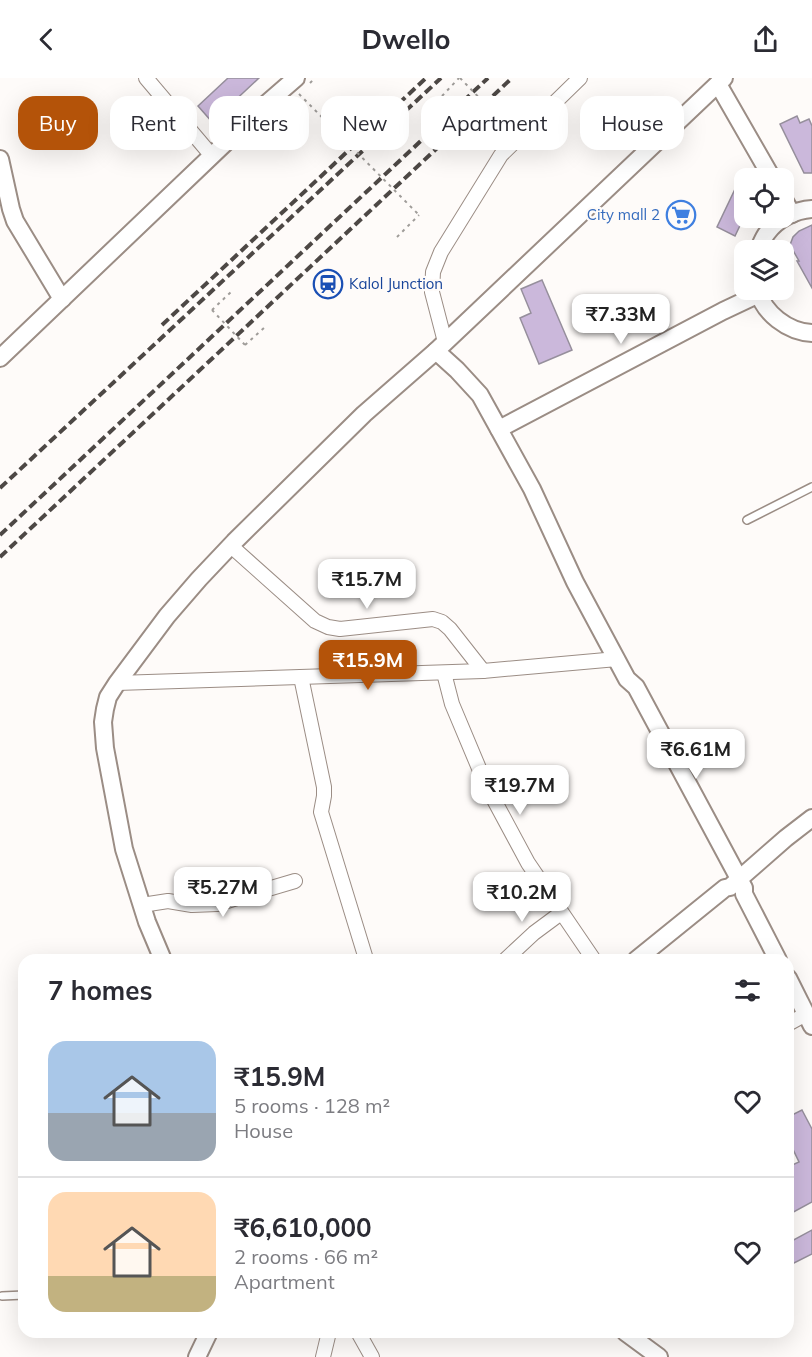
<!DOCTYPE html>
<html lang="en">
<head>
<meta charset="utf-8">
<style>
  :root { --surface:#fff; --page:#f2f2f3; --text:#2b2b33; --muted:#7c7c81; --line:#e1e1e2; --accent:#b45309 }
  body { margin:0; font-family:Mulish,sans-serif; background:var(--page); color:var(--text); height:100vh; display:flex; flex-direction:column; font-size:22px; white-space:nowrap }
  * { box-sizing:border-box; margin:0 }
  p { font-size:20px; color:var(--muted) }
  .icon { flex:none; width:33px; height:33px; fill:none; stroke:currentColor; stroke-width:2; stroke-linecap:round; stroke-linejoin:round }
  .map { position:relative; flex:1; overflow:hidden }
  .drawer { position:absolute; left:18px; top:876px; width:776px; height:384px; display:flex; flex-direction:column; background:var(--surface); border-radius:18px; box-shadow:0 6px 24px #0002 }
  .drawer>* { flex:none }
  .banner { position:absolute; left:18px; top:18px; width:777px; height:54px; display:flex; gap:12px }
  .tools { position:absolute; left:734px; top:90px; display:grid; gap:12px }
  .tools a { display:grid; place-items:center; width:60px; height:60px; border-radius:12px; background:var(--surface); box-shadow:0 6px 24px #0002; font-size:30px }
  .price { position:absolute; translate:-50% -51px; padding:0 14px; border-radius:12px; background:#fff; color:#222; font-size:20px; line-height:39px; filter:drop-shadow(0 2px 3px #0008) }
  .price::after { content:''; position:absolute; left:50%; top:36px; width:18px; height:14px; margin-left:-9px; background:inherit; clip-path:polygon(0 0,100% 0,50% 100%) }
  .price.on { background:var(--accent); color:#fff }
  ul { padding:0; list-style:none }
  li { display:flex; align-items:center; gap:18px; height:150px; padding:0 30px }
  li+li { border-top:2px solid var(--line) }
  li span { display:grid; place-items:center; flex:none; width:168px; height:120px; border-radius:18px; color:#555 }
  li>.icon { margin-inline-start:auto }
  span .icon { width:72px; height:72px; fill:#fffc; stroke-width:1 }
  li b { font-size:26px }
  h2 { display:flex; justify-content:space-between; align-items:center; height:72px; padding:0 30px; font-size:26px }
  .pill { padding:0 21px; border-radius:18px; background:var(--surface); box-shadow:0 6px 24px #0002; font-size:21px; line-height:54px }
  .pill.on { background:var(--accent); color:#fff }
  header { display:flex; justify-content:space-between; align-items:center; height:78px; padding:0 30px; background:var(--surface); font-size:27px; font-weight:700 }
  .map>svg:first-child { display:block }
  .building { fill:#cbb8db; stroke:#968f9c; stroke-width:1.5 }
  .lines { fill:none; stroke-linecap:round; stroke-linejoin:round }
  .service-casing { stroke:#9b8d85; stroke-width:10 }
  .minor-casing { stroke:#9b8d85; stroke-width:16 }
  .tertiary-casing { stroke:#9b8d85; stroke-width:20 }
  .path { stroke:#9f9c99; stroke-width:2; stroke-dasharray:3 4.5; stroke-linecap:butt }
  .service { stroke:#fff; stroke-width:7 }
  .minor { stroke:#fff; stroke-width:14 }
  .tertiary { stroke:#fff; stroke-width:16 }
  .rail { stroke:#4d4845; stroke-width:4; stroke-dasharray:9 4.5; stroke-linecap:butt }
  .path-bridge { stroke:#9f9c99; stroke-width:2; stroke-dasharray:3 4.5; stroke-linecap:butt }
  .labels { text-anchor:middle; stroke-width:4.5; stroke-linejoin:round; paint-order:stroke }
  .shop-label { font-size:15px; fill:#366cbe; stroke:#fefbf9; text-anchor:end }
  .transit-label { font-size:15px; fill:#164399; stroke:#fefbf9; text-anchor:start }
</style>
</head>
<body>
<header><svg class="icon" aria-label="back" viewBox="0 0 24 24"><path d="M15 5l-7 7 7 7"/></svg>Dwello<svg class="icon" aria-label="share" viewBox="0 0 24 24"><path d="M12 15V3M7 8l5-5 5 5M5 13v7h14v-7"/></svg></header>
<div class="map">
<svg width="812" height="1279" viewBox="0 0 812 1279">
  <rect width="100%" height="100%" fill="#fefbf9"/>
  <g class="building">
    <path d="M228 0H259L212 44 198 28Z"/>
    <path d="M797 38 800 45 809 41 812 48V95H804L780 46Z"/>
    <path d="M737 107 744 110V139L735 158 717 149Z"/>
    <path d="M812 147V210L797 183H799L790 167 793 159 799 153Z"/>
    <path d="M542 202 572 272 539 286 520 240 531 235 521 211Z"/>
    <path d="M802 1032 812 1051V1124L788 1137V1089L799 1084 788 1061V1039Z"/>
    <path d="M812 1152V1176L788 1188V1165Z"/>
  </g>
  <g class="lines">
    <g class="service-casing">
      <g id="service">
        <path d="M747 442 812 409"/>
        <path d="M2 1218 24 1217"/>
      </g>
    </g>
    <g class="minor-casing">
      <g id="minor">
        <path d="M146 0 212 78"/>
        <path d="M445 264 432 214 433 194 441 174 501 77 580 0"/>
        <path d="M231 468 315 543 328 549 340 551 433 541 442 544 450 551 483 593"/>
        <path d="M444 595 452 626 486 707 528 785 594 882"/>
        <path d="M301 599 324 709V718L321 734 366 881"/>
        <path d="M117 605 483 593 617 581"/>
        <path d="M142 827 168 823 192 827 217 826 295 803"/>
        <path d="M505 882 534 855 561 835"/>
        <path d="M788 946 806 936"/>
        <path d="M358 1254 372 1279"/>
        <path d="M323 1279 329 1254"/>
      </g>
    </g>
    <g class="tertiary-casing">
      <g id="tertiary">
        <path d="M718 6 772 100"/>
        <path d="M0 81 11 131 15 143 62 221"/>
        <path d="M783 120 792 136"/>
        <path d="M758 172C761 167 763 160 767 155 777 141 795 132 812 131"/>
        <path d="M758 212C763 235 788 254 812 255"/>
        <path d="M436 273 457 292 480 317 532 411 575 504 627 601 636 609 744 810V816L778 882"/>
        <path d="M0 280 266 26 296 0"/>
        <path d="M499 351 723 233 759 216"/>
        <path d="M163 882 147 844 124 771 105 670 103 644 105 631 108 619 117 605 167 538 199 501 234 464 364 336 436 273 724 0"/>
        <path d="M636 882 725 810 730 809 786 760 812 740"/>
        <path d="M788 900 812 948"/>
        <path d="M625 1254 659 1279"/>
        <path d="M197 1279 209 1254"/>
      </g>
    </g>
    <g class="path">
      <path d="M310 5 315 0"/>
      <path d="M442 18 459 0"/>
      <path d="M475 52 493 34"/>
      <path d="M397 159 419 137"/>
      <path d="M212 232 233 212"/>
      <path d="M245 267 266 248"/>
    </g>
    <use href="#service" class="service"/>
    <use href="#minor" class="minor"/>
    <use href="#tertiary" class="tertiary"/>
    <g class="rail">
      <path d="M162 247 426 0"/>
      <path d="M0 410 441 0"/>
      <path d="M0 457 488 0"/>
      <path d="M0 479 512 0"/>
    </g>
    <g class="path-bridge">
      <path d="M460 0 493 34"/>
      <path d="M299 16 419 137"/>
      <path d="M212 232 245 267"/>
    </g>
  </g>
  <defs>
    <g id="supermarket-ring" transform="scale(1.5)"><circle r="9.5" fill="#fefbf9" stroke="#3f7fe0" stroke-width="1.5"/><path d="M-6-5.5h2.5l.6 2H6L4.5 2H-2.5L-4.4-4H-6ZM-1.5 3.2a1.3 1.3 0 1 0 .1 0ZM3 3.2a1.3 1.3 0 1 0 .1 0Z" fill="#3f7fe0"/></g>
    <g id="station-ring" transform="scale(1.5)"><circle r="9.5" fill="#fefbf9" stroke="#1a4fb4" stroke-width="1.5"/><path d="M-3-6H3Q5-6 5-4V2Q5 4 3 4L4.5 6H3L1.5 4h-3L-3 6H-4.5L-3 4Q-5 4-5 2V-4Q-5-6-3-6ZM-3.5-4v3h7v-3ZM-3.5 1v1.5H-2V1ZM2 1v1.5H3.5V1Z" fill="#1a4fb4"/></g>
  </defs>
  <g fill-rule="evenodd">
    <use href="#supermarket-ring" x="681" y="137"/>
    <use href="#station-ring" x="328" y="206"/>
  </g>
  <g class="labels">
    <g class="shop-label">
      <text x="660" y="142">City mall 2</text>
    </g>
    <g class="transit-label">
      <text x="349" y="211">Kalol Junction</text>
    </g>
  </g>
</svg>
<div class="tools">
<a><svg class="icon" aria-label="locate" viewBox="0 0 24 24"><circle cx="12" cy="12" r="6"/><path d="M12 2v4M12 18v4M2 12h4M18 12h4"/></svg></a>
<a><svg class="icon" aria-label="layers" viewBox="0 0 24 24"><path d="M12 4l9 5-9 5-9-5zM3 14l9 5 9-5"/></svg></a>
</div>
<b class="price" style="left:621px;top:267px">₹7.33M</b>
<b class="price" style="left:367px;top:532px">₹15.7M</b>
<b class="price on" style="left:368px;top:613px">₹15.9M</b>
<b class="price" style="left:696px;top:702px">₹6.61M</b>
<b class="price" style="left:520px;top:738px">₹19.7M</b>
<b class="price" style="left:223px;top:840px">₹5.27M</b>
<b class="price" style="left:522px;top:845px">₹10.2M</b>
<div class="banner">
<a class="pill on">Buy</a>
<a class="pill">Rent</a>
<a class="pill">Filters</a>
<a class="pill">New</a>
<a class="pill">Apartment</a>
<a class="pill">House</a>
</div>
<section class="drawer">
<h2>7 homes<svg class="icon" aria-label="filters" viewBox="0 0 24 24"><path d="M4 7h16M4 17h16"/><circle cx="9" cy="7" r="2"/><circle cx="15" cy="17" r="2"/></svg></h2>
<ul>
<li><span style="background:linear-gradient(#a9c7e8 60%,#9aa5b1 0)"><svg class="icon" aria-label="home" viewBox="0 0 24 24"><path d="M3 11l9-7 9 7M6 9v11h12V9"/></svg></span><div><b>₹15.9M</b><p>5 rooms · 128 m²</p><p>House</p></div><svg class="icon" aria-label="heart" viewBox="0 0 24 24"><path d="M12 20l-8-8c-3-5 5-10 8-4 3-6 11-1 8 4z"/></svg></li>
<li><span style="background:linear-gradient(#ffd9b3 70%,#c2b280 0)"><svg class="icon" aria-label="home" viewBox="0 0 24 24"><path d="M3 11l9-7 9 7M6 9v11h12V9"/></svg></span><div><b>₹6,610,000</b><p>2 rooms · 66 m²</p><p>Apartment</p></div><svg class="icon" aria-label="heart" viewBox="0 0 24 24"><path d="M12 20l-8-8c-3-5 5-10 8-4 3-6 11-1 8 4z"/></svg></li>
</ul>
</section>
</div>
</body>
</html>
